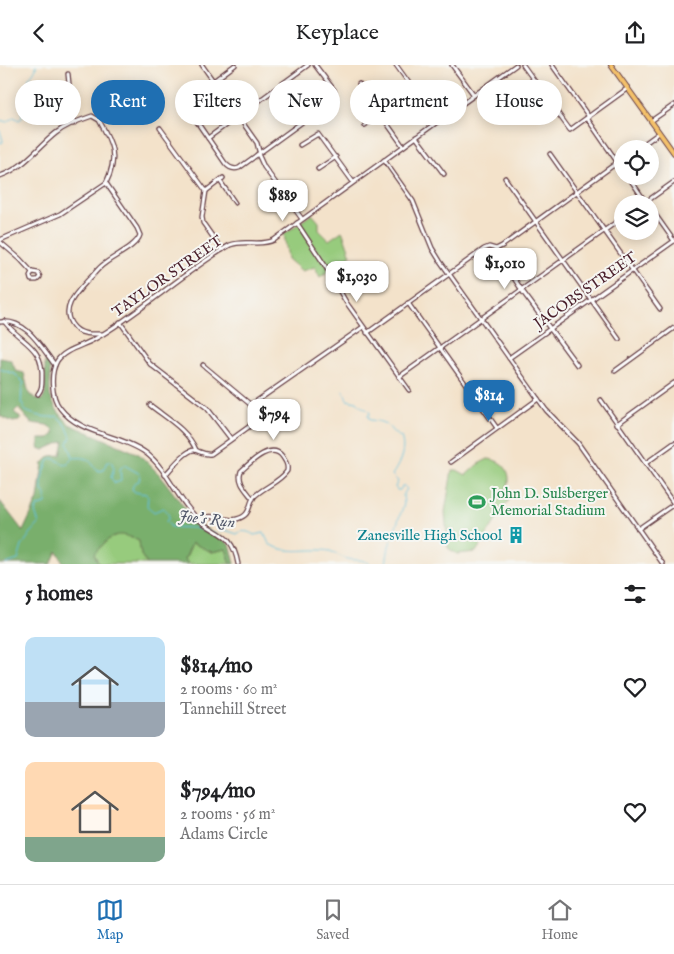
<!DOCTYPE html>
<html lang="en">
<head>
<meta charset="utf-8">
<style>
  :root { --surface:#fff; --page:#f6f6f6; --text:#202124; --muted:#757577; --line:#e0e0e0; --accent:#1f6fb2 }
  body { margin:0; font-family:"IM FELL English",serif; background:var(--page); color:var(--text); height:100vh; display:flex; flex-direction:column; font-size:19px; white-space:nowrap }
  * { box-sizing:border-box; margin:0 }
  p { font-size:16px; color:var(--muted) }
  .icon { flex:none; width:28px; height:28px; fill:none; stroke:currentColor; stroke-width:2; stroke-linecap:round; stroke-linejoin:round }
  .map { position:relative; height:499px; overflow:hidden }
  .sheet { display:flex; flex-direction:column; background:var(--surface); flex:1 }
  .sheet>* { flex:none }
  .banner { position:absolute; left:15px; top:15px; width:645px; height:45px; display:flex; gap:10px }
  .fabs { position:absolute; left:614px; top:75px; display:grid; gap:10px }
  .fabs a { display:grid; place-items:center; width:45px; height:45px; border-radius:50%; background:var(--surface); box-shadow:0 2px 12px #0003; font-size:25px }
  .price { position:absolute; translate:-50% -42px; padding:0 11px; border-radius:10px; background:#fff; color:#222; font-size:16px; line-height:32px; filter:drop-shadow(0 1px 2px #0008) }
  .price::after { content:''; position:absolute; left:50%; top:30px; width:15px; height:11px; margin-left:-8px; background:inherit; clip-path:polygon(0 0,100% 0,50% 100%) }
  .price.selected { background:var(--accent); color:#fff }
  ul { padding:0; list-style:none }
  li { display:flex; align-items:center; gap:15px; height:125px; padding:0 25px }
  li span { display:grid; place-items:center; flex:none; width:140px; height:100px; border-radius:10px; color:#555 }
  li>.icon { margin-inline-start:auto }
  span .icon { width:60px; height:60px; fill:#fffc; stroke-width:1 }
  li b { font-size:21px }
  h2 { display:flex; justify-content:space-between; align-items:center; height:60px; padding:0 25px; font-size:21px }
  .tag { padding:0 18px; border-radius:22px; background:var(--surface); box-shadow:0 2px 12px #0003; font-size:18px; line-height:45px }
  .tag.selected { background:var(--accent); color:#fff }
  header { display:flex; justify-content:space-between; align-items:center; height:65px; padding:0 25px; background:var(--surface); font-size:22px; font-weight:600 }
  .dock { display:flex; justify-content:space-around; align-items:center; height:70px; border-top:1px solid var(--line); background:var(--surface); font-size:14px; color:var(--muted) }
  .dock a { display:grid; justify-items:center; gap:2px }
  .dock .selected { color:var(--accent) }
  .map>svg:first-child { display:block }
  .green { fill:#97cb7d; stroke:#707554 }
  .forest { fill:#79af6c; stroke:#62674c }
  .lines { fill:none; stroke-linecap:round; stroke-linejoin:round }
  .stream { stroke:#60c1de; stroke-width:1 }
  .minor-casing { stroke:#633c43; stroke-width:5.5 }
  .major-casing { stroke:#633c43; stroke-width:6 }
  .minor { stroke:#fff; stroke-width:3 }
  .major { stroke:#f4c16b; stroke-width:4 }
  .labels { text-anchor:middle; stroke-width:4; stroke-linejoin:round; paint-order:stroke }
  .street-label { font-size:15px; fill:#4a1f2b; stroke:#f6f6f2 }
  .leisure-label { font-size:15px; fill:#27864d; stroke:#f6f6f2; text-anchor:start }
  .culture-label { font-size:15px; fill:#0d838f; stroke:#f6f6f2; text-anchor:end }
  .water-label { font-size:16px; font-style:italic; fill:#52586a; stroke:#f6f6f2 }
</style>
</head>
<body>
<header><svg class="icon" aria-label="back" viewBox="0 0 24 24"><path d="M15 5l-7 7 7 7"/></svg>Keyplace<svg class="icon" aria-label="share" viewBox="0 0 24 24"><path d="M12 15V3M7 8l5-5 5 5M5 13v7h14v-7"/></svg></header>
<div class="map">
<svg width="674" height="499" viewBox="0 0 674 499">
  <rect width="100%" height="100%" fill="#f6f6f2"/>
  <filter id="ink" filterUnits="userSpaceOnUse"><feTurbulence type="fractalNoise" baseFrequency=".02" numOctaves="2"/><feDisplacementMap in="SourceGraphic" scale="10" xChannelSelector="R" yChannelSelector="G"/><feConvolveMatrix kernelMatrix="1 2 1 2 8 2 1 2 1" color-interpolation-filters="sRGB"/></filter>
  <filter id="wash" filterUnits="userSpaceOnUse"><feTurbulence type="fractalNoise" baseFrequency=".0096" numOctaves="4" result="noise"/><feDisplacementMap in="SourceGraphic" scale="20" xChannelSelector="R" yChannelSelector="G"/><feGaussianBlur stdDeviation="1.12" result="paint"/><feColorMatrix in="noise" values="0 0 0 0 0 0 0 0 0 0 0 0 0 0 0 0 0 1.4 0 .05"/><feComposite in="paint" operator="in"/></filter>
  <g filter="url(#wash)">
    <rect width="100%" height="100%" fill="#f3e2ca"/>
    <g class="green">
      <path d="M312 149 319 157V165L329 175 342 166 343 168 351 190 320 212 315 202 302 206 288 194 284 169Z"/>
      <path d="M488 394C500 395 510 403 509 417 508 421 505 424 504 429L510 433 476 487 457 489 448 483 445 447 452 405H457L466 410 478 399Z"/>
      <path d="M115 469 126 470 139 476 141 490 147 499H99L94 489 108 474Z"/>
      <path d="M192 478 212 487 226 484 231 499H188L185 494Z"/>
    </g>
    <path class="forest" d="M0 293 11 295 16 306 24 308 29 329 37 334 42 335 45 330V296L50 299V331L57 345 69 359 139 389 160 410 184 442 200 460 223 473 231 482 235 499H231L226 484 212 487 192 478 185 494 188 499H147L141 490 139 476C115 464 111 471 94 489L99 499H64L57 486 51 499H0V436L23 466 38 434 43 398 50 391 61 390 64 376 44 385 39 383V374H48L54 369V365L47 360 31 358 18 343 14 347 21 353 19 356 13 357 0 351Z"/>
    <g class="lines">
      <g class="stream">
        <path d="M0 55 7 57 14 52 19 55 22 53V37L26 35 29 13 36 4V0"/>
        <path d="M0 66 3 76 2 78 0 77"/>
        <path d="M0 304 15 309 24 318 22 322 21 338 24 339V345C32 350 48 354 57 351L66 360 71 372 68 378 73 392"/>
        <path d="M344 326 347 335 357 337C362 344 366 342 370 348L368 351 370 355C394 357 387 367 401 372 406 385 400 398 392 410L398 416 395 422 397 425H400L403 420 407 424 403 430 404 439 389 481 386 499"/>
        <path d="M220 467 225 465 237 469C242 465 248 466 254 470L264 468 269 479C291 491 308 482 330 486 337 488 341 493 348 494 356 496 362 493 370 499"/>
        <path d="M6 499 18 495 22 481 30 469 39 459 35 447 38 441 46 439V429L42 426V412L49 395 53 393 66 400 73 393C92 391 88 397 99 406L104 405 106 398 111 396 114 403 111 413 115 418 121 416 120 404 124 400 140 409 139 416 134 418 132 424 135 427 146 429 148 432 147 441 154 447 163 443C167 445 168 448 169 453L166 456 171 462 194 463 216 468"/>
      </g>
    </g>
  </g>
  <g filter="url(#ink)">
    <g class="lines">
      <g class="minor-casing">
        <g id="minor">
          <path d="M202 0 257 78 259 86"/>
          <path d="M235 0 184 38 225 98C229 103 233 105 239 103L334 34 335 29 334 25 315 0"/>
          <path d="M396 0 437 57"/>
          <path d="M452 0 474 30"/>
          <path d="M523 0 570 65 628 23"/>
          <path d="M552 0 589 52"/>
          <path d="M68 9 73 59"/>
          <path d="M359 19 403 81"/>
          <path d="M587 53 622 104"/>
          <path d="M651 56 674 40"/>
          <path d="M365 60 380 49"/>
          <path d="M160 63 206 126 202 152 203 158 222 185"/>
          <path d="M416 72 444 109"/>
          <path d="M208 73 308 0"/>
          <path d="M300 80 318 69 353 117"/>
          <path d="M637 84 659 68"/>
          <path d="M258 89 264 102 302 154"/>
          <path d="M550 89 660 244"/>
          <path d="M384 95 413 136 432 183 440 196 546 345 578 378 663 499"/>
          <path d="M318 104 336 92"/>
          <path d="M0 111C24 103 37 83 56 68 66 60 80 55 92 51L99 55C112 78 119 92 106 118"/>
          <path d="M628 111 647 139"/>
          <path d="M505 113 619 274"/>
          <path d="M220 116 235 138"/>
          <path d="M206 126 223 113"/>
          <path d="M643 139 674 117"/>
          <path d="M650 142 674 176"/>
          <path d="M297 158 324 199 346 237 409 325"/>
          <path d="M0 175 60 149 106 118 137 163 140 170C137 181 114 191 104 199 98 203 94 210 88 215 77 227 59 244 73 261 80 270 91 269 102 269"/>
          <path d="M0 177 20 194 32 207 38 208 40 212 37 215H31L30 211 32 207"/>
          <path d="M496 184 497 187 523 227 577 300"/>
          <path d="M408 238 497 363"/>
          <path d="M4 256C20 278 44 280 42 314 42 320 42 324 38 329"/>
          <path d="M0 257C26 253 41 282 55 300"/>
          <path d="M120 257 150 299 207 343 231 374"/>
          <path d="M367 268 484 184 489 182 496 184 502 181 622 94"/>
          <path d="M509 293 674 176"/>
          <path d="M203 300 251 340"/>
          <path d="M615 306 674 263"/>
          <path d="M399 312 622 153"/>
          <path d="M601 335 674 439 638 464"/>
          <path d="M150 340C166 353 188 365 196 385"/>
          <path d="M617 359 674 318"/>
          <path d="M451 397 538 334"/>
          <path d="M646 398 674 378"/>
          <path d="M165 410C171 404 186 384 195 385 201 387 204 390 211 389L250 361C257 355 256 348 251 340L363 262"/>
          <path d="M199 455C214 446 224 458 237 454 251 450 248 442 253 433 261 423 279 418 287 406 288 400 286 397 282 391 271 377 251 397 241 406 237 417 246 425 253 434"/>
          <path d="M238 499C232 465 215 471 195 451 176 432 167 404 146 388 120 369 80 370 60 343 51 332 50 308 57 296 64 285 82 281 93 275 141 248 182 208 230 180 245 174 259 182 274 175L516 0"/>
        </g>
      </g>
      <g class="major-casing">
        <path id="major" d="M611 0 674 88"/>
      </g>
      <use href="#minor" class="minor"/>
      <use href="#major" class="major"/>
    </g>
  </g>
  <defs>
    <g id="stadium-bare" transform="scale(1.35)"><path d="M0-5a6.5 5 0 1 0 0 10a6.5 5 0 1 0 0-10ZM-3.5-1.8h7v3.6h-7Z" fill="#2e9e5b" stroke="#f6f6f2" stroke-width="2.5" paint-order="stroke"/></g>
    <g id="building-bare" transform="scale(1.35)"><path d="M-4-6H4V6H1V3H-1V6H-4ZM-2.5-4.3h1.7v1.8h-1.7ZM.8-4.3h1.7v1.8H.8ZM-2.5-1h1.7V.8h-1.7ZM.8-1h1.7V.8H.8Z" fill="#0f9aa8" stroke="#f6f6f2" stroke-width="2.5" paint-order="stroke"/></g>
  </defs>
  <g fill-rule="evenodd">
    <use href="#stadium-bare" x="477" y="437"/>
    <use href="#building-bare" x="516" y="470"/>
  </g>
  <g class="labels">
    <g class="street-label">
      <text transform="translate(167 211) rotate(-35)" y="5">TAYLOR STREET</text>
      <text transform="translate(585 225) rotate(-35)" y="5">JACOBS STREET</text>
    </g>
    <g class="leisure-label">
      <text x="491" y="433">John D. Sulsberger<tspan x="491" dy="17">Memorial Stadium</tspan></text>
    </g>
    <g class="culture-label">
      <text x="502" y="475">Zanesville High School</text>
    </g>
    <g class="water-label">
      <text transform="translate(207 453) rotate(7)" y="6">Joe's Run</text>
    </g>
  </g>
</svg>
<div class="fabs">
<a><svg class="icon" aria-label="locate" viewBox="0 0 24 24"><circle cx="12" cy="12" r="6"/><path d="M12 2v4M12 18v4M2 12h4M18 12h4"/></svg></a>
<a><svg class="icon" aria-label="layers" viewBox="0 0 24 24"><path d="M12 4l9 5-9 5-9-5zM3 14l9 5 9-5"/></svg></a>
</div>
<b class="price" style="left:283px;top:157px">$889</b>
<b class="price" style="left:505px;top:225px">$1,010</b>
<b class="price" style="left:357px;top:238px">$1,030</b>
<b class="price selected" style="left:489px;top:357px">$814</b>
<b class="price" style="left:274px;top:376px">$794</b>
<div class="banner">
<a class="tag">Buy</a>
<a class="tag selected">Rent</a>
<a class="tag">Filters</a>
<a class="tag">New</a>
<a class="tag">Apartment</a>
<a class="tag">House</a>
</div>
</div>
<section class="sheet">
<h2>5 homes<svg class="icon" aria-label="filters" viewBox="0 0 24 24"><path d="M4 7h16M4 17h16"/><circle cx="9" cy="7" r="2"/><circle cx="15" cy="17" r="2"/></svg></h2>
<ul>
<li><span style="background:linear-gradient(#bfe0f5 65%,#9aa5b1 0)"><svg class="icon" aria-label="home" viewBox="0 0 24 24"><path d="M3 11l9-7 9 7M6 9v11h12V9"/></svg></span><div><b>$814/mo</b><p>2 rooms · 60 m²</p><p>Tannehill Street</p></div><svg class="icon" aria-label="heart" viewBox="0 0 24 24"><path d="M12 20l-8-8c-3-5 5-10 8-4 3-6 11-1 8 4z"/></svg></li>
<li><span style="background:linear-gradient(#ffd9b3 75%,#7fa58c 0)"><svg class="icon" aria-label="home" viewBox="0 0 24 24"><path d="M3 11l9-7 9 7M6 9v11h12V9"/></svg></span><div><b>$794/mo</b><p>2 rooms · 56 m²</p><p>Adams Circle</p></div><svg class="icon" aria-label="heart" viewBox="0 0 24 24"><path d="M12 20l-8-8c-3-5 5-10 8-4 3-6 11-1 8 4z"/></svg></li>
</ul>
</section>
<nav class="dock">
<a class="selected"><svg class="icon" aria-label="map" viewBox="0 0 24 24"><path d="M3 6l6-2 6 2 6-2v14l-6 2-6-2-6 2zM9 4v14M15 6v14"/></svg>Map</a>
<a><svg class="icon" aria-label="saved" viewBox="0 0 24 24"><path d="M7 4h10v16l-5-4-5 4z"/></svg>Saved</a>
<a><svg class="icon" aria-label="home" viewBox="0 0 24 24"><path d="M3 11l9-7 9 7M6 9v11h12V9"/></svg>Home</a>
</nav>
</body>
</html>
